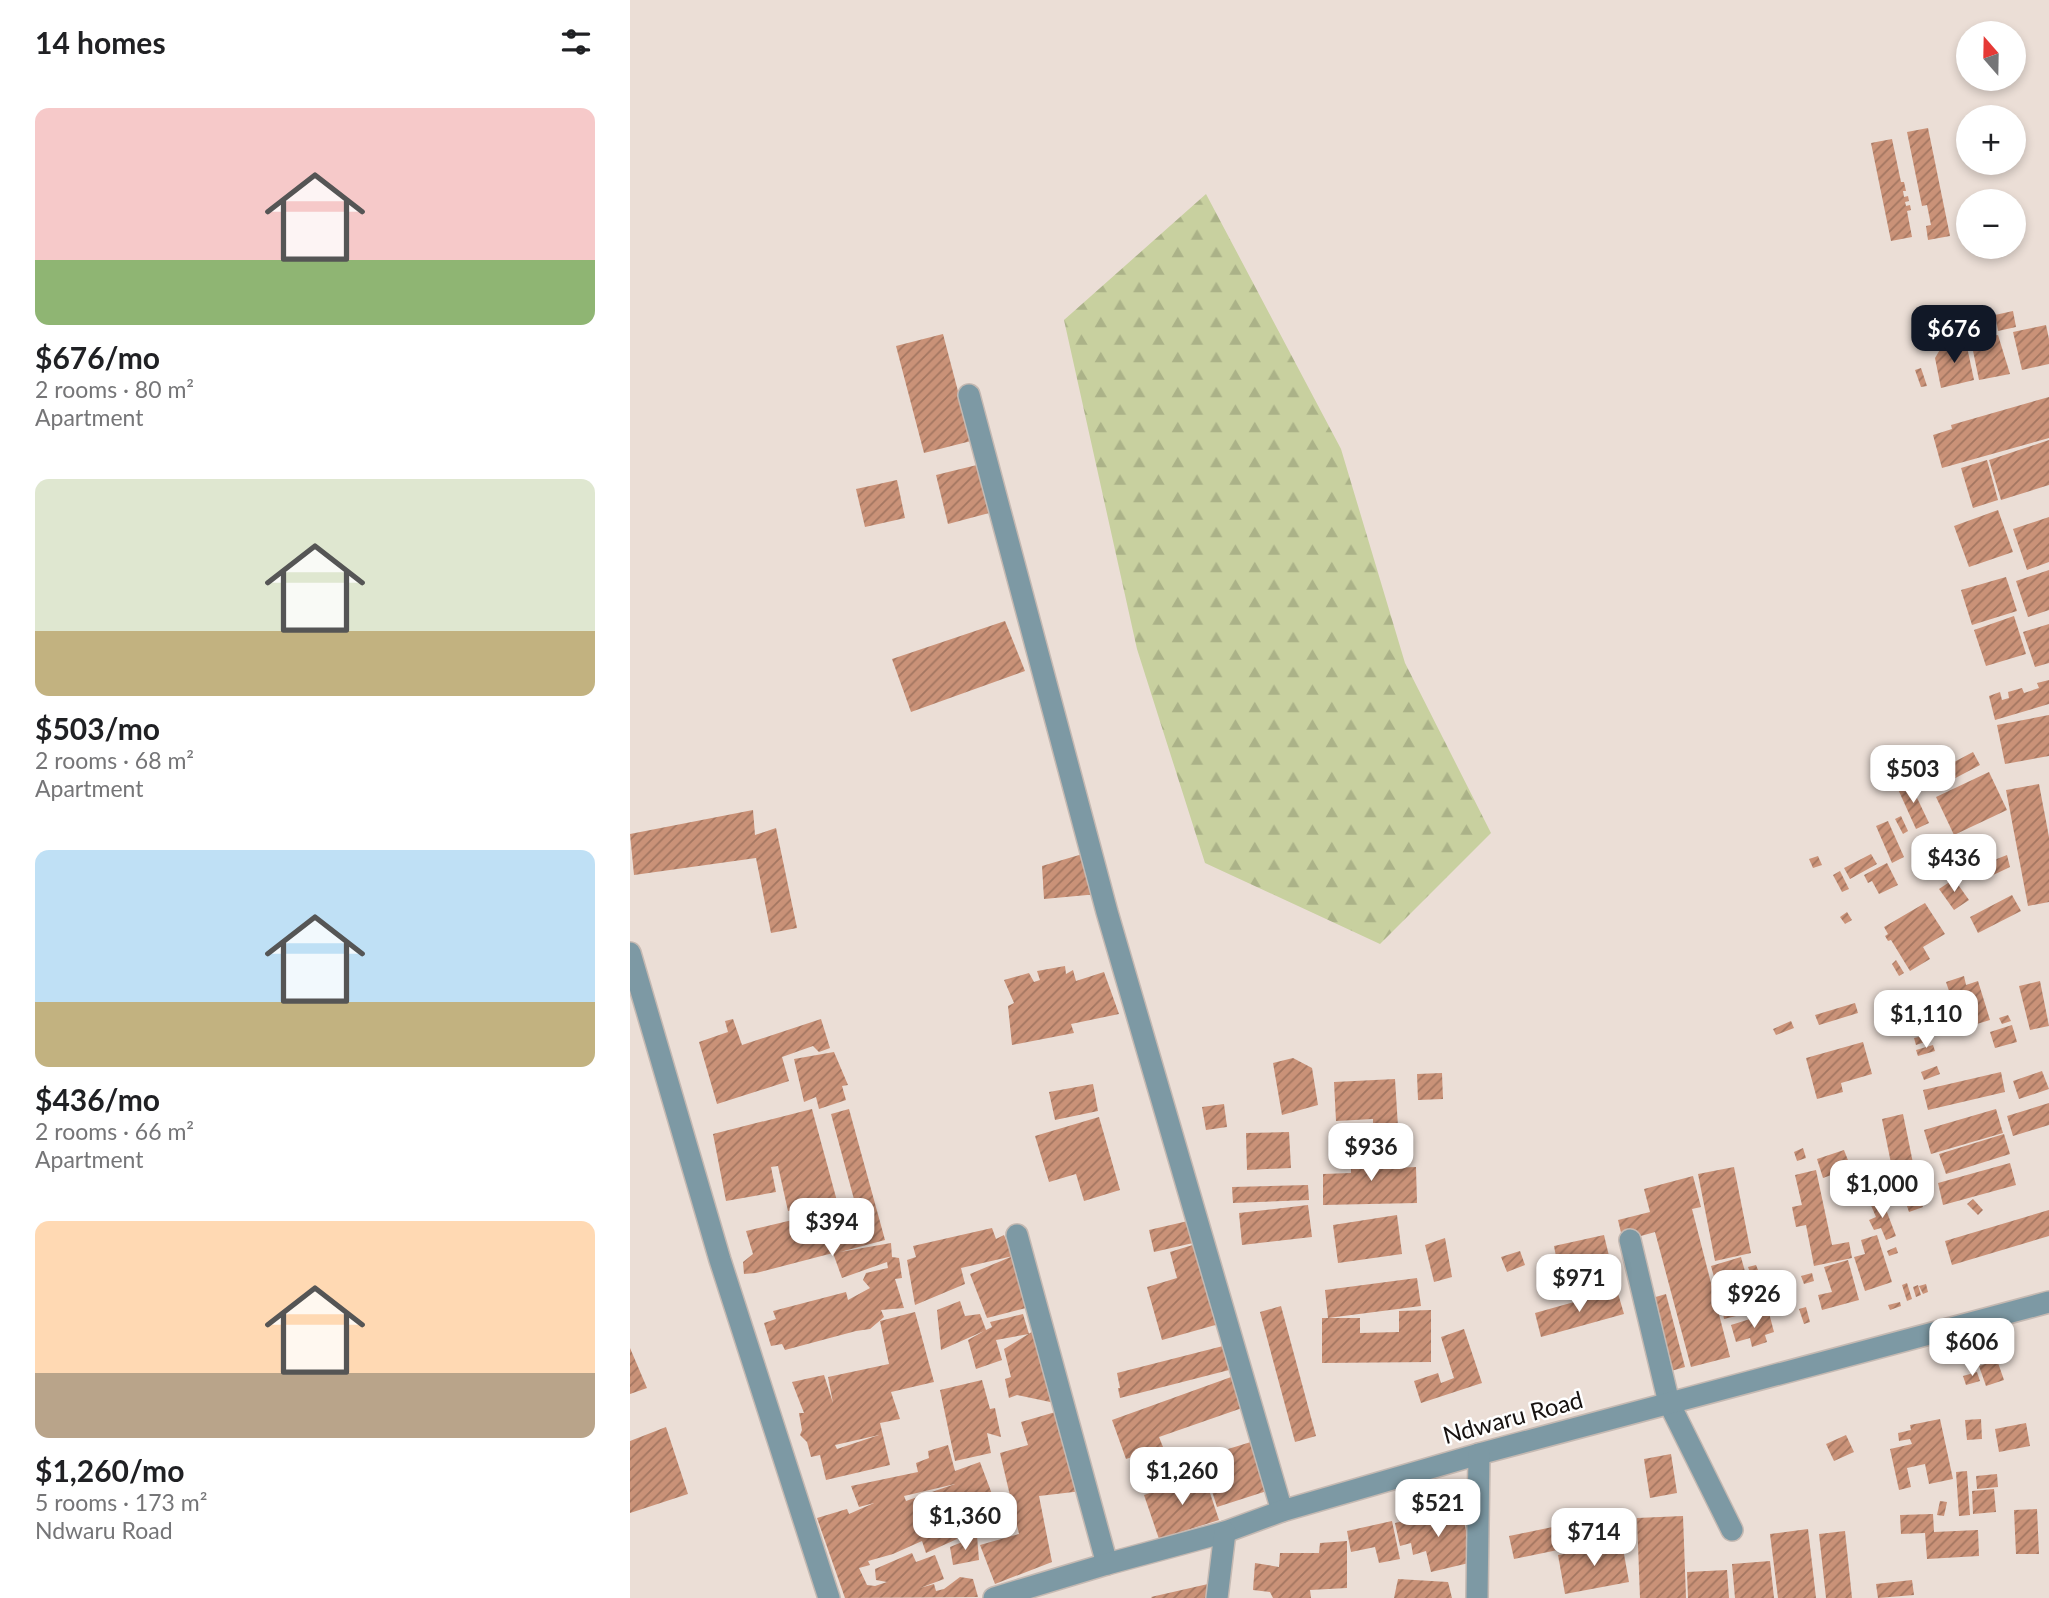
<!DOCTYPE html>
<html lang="en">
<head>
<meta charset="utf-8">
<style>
  :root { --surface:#fff; --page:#f2f2f2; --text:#202124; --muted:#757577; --accent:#111827 }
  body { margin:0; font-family:Lato,sans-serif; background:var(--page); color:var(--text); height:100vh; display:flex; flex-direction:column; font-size:26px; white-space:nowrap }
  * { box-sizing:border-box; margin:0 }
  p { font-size:23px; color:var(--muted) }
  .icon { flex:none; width:38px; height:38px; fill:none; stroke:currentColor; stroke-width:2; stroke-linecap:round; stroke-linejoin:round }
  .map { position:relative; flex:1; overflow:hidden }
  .sheet { display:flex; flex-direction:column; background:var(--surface); width:630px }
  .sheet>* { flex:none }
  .needle { width:46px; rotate:340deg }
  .tools { position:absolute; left:1326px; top:21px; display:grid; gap:14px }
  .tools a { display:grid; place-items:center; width:70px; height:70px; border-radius:50%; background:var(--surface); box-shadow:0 4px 10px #0003; font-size:35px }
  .price { position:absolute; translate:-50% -60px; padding:0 16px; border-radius:14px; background:#fff; color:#222; font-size:23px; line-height:46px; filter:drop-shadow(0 2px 4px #0008) }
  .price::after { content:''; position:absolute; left:50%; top:42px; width:21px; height:16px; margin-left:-10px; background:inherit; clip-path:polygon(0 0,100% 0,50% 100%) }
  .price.on { background:var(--accent); color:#fff }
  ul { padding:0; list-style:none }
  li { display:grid; align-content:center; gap:14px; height:371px; padding:0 35px }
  li span { display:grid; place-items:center; height:217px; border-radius:14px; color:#555 }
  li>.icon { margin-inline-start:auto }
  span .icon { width:126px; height:126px; fill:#fffc; stroke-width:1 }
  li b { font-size:30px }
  h2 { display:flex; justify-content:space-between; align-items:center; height:84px; padding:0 35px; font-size:30px }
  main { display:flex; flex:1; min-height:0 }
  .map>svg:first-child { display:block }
  .forest { fill:url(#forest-firs) }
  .building { fill:url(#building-hatch); fill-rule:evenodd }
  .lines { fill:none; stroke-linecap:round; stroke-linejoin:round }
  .minor-casing { stroke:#c5b9b2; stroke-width:24 }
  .minor { stroke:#7d99a4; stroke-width:21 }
  .labels { text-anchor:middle; stroke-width:5; stroke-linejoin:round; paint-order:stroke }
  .street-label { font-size:24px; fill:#171210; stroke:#fff }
</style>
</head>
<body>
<main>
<section class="sheet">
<h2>14 homes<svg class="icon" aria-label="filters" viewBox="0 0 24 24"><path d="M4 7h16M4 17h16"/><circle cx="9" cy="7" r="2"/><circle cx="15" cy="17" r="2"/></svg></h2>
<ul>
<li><span style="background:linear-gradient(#f6c9c9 70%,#8fb573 0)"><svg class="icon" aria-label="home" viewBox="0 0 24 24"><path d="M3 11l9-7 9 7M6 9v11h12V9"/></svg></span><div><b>$676/mo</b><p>2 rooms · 80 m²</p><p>Apartment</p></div></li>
<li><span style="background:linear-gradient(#dfe7d0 70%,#c2b280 0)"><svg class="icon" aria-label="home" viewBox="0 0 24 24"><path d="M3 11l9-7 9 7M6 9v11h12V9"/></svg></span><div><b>$503/mo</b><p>2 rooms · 68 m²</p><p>Apartment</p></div></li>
<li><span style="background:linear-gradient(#bfe0f5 70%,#c2b280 0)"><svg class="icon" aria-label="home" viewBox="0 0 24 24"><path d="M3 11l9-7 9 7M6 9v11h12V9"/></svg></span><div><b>$436/mo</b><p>2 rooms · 66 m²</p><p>Apartment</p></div></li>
<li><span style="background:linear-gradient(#ffd9b3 70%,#b9a48a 0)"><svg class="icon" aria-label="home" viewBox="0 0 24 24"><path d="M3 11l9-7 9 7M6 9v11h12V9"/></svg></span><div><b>$1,260/mo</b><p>5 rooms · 173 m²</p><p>Ndwaru Road</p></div></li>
</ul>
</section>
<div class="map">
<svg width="1419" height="1598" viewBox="0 0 1419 1598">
  <defs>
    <pattern id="forest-firs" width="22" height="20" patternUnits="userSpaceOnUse" patternTransform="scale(1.75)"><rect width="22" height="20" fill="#c8d09f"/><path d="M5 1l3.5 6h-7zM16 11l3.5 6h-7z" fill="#abb288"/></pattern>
    <pattern id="building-hatch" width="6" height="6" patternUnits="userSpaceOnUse" patternTransform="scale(1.75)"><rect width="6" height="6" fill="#ca9278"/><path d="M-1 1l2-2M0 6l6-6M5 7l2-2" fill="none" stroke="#a37661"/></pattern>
  </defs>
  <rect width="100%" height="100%" fill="#ebded6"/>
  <path class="forest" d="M576 194 711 449 775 663 861 833 750 944 575 863 507 649 434 320Z"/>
  <g class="building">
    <path d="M1298 128 1320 236 1298 240 1296 226 1301 225 1297 205 1292 206 1277 132Z"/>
    <path d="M1262 139 1271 182H1274L1276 191H1273L1274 197 1278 196 1279 201 1275 202 1276 206 1280 205 1281 210 1277 211 1282 237 1261 241 1241 143Z"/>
    <path d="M1314 307 1316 316 1297 321 1294 311Z"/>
    <path d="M1383 311 1386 327 1368 331 1365 315Z"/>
    <path d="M1363 316 1366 333 1351 336 1348 318Z"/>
    <path d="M1344 319 1348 336 1338 338 1334 321Z"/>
    <path d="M1330 322 1334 339 1321 342 1317 325Z"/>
    <path d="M1416 325 1419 339V364L1392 370 1383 332Z"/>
    <path d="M313 334 341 441 294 453 266 346Z"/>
    <path d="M1368 335 1380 374 1349 380 1341 341Z"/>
    <path d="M1336 342 1344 380 1311 388 1305 358 1311 348Z"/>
    <path d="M1291 368 1297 386 1291 387 1285 370Z"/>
    <path d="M1419 397V438L1312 468 1303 435 1322 429 1321 425Z"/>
    <path d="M1419 440V485L1371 500 1359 460Z"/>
    <path d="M1357 460 1368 500 1343 508 1331 468Z"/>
    <path d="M351 464 363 512 318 524 306 475Z"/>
    <path d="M267 480 275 518 235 527 226 489Z"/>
    <path d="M1368 510 1383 552 1339 567 1324 526Z"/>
    <path d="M1419 517V562L1397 570 1383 529Z"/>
    <path d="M1419 570V610L1398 617 1386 581Z"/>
    <path d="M1376 577 1387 611 1342 625 1331 590Z"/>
    <path d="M1384 616 1396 654 1356 666 1344 630Z"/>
    <path d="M375 621 395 671 281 712 262 659Z"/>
    <path d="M1419 624V663L1405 667 1393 632Z"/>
    <path d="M1419 680V704L1365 720 1359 696 1370 692 1372 700 1379 698 1378 692 1392 688 1394 693 1409 688 1407 683Z"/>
    <path d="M1419 715V756L1375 764 1367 725Z"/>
    <path d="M1343 752 1350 765 1301 791 1294 778Z"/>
    <path d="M1359 772 1377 810 1324 835 1306 797Z"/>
    <path d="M1279 781 1299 823 1286 829 1267 787Z"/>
    <path d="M1409 784 1419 837V902L1398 906 1376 790Z"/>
    <path d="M123 810 125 835 146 828 167 928 141 933 126 858 4 875 0 834Z"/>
    <path d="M1271 816 1278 831 1273 834 1265 819Z"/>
    <path d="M1258 821 1274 857 1262 863 1246 826Z"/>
    <path d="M1310 834 1326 861 1311 870 1295 843Z"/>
    <path d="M456 853 468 894 414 899 412 866Z"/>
    <path d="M1241 854 1247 864 1220 879 1214 868Z"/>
    <path d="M1377 855 1380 867 1359 877 1354 864Z"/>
    <path d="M1188 856 1192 865 1183 868 1179 859Z"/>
    <path d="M1257 863 1268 885 1249 894 1242 881 1238 883 1234 875Z"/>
    <path d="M1210 871 1219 889 1212 892 1203 875Z"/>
    <path d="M1324 879 1339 900 1324 910 1309 889Z"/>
    <path d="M1382 895 1391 911 1348 933 1340 917Z"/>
    <path d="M1295 903 1315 934 1293 947 1300 959 1280 971 1261 940 1258 941 1255 936 1258 934 1254 927Z"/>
    <path d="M1217 912 1222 920 1215 924 1210 917Z"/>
    <path d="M1266 960 1274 973 1269 976 1262 964Z"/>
    <path d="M435 966 436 974 443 970 446 981 474 972 489 1014 441 1024 444 1033 382 1045 378 1006 384 1003 374 980 399 973 404 982 410 980 407 971Z"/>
    <path d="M1334 976 1336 985 1348 981 1360 1020 1307 1036 1295 998 1319 991 1316 982Z"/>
    <path d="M1410 981 1419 1026 1400 1030 1389 986Z"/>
    <path d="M1225 1003 1228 1013 1189 1025 1185 1015Z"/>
    <path d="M1378 1015 1381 1021 1372 1024 1369 1018Z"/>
    <path d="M103 1019 112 1045 191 1019 200 1048 189 1052 183 1046 152 1057 159 1081 87 1104 69 1042 98 1032 95 1021Z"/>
    <path d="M1161 1021 1164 1028 1146 1035 1143 1029Z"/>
    <path d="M1382 1025 1387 1042 1365 1048 1360 1032Z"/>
    <path d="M1293 1036 1295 1042 1286 1045 1284 1038Z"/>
    <path d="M1233 1042 1242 1074 1211 1083 1213 1092 1187 1099 1176 1058Z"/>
    <path d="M1303 1045 1305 1051 1288 1056 1286 1050Z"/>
    <path d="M204 1052 218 1085 212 1086 216 1100 189 1109 186 1097 174 1102 164 1059Z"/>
    <path d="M663 1058 682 1068 688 1105 652 1115 643 1063Z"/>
    <path d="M1307 1066 1310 1074 1294 1080 1291 1072Z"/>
    <path d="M1412 1071 1419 1089 1389 1099 1383 1081Z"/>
    <path d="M1371 1072 1375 1092 1298 1110 1293 1090Z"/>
    <path d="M812 1073 813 1099 788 1100 787 1074Z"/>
    <path d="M765 1079 768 1127 743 1129V1119L706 1121 704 1082Z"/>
    <path d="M463 1084 468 1111 425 1120 419 1092Z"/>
    <path d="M1419 1103V1125L1383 1136 1377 1116Z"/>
    <path d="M594 1104 597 1127 576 1130 572 1107Z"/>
    <path d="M182 1109 207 1201 158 1211 148 1166 141 1167 146 1192 96 1201 83 1134Z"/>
    <path d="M219 1109 255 1240 210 1252 261 1243 262 1257 269 1258 272 1278 265 1279 274 1308 251 1310 254 1317 240 1329 226 1331 155 1350 152 1344 141 1346 134 1323 146 1319 143 1311 216 1292 218 1300 240 1288 233 1280 236 1273 258 1268 257 1262 212 1278 203 1253 126 1273 114 1274 113 1262 123 1254 116 1231 221 1206 229 1234 232 1229 201 1114Z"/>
    <path d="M1366 1109 1373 1133 1301 1154 1294 1130Z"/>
    <path d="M1273 1114 1283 1163 1262 1168 1252 1119Z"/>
    <path d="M469 1117 490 1190 454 1201 446 1174 419 1182 405 1136Z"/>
    <path d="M659 1132 661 1168 617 1170 616 1133Z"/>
    <path d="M1374 1134 1380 1154 1316 1174 1309 1154Z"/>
    <path d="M1173 1148 1176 1158 1167 1161 1164 1152Z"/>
    <path d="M1214 1150 1221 1168 1193 1178 1187 1159Z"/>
    <path d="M762 1154V1168L786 1167 787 1203 693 1205V1174L721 1173V1155Z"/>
    <path d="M1380 1163 1386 1185 1313 1205 1308 1183Z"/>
    <path d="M1104 1167 1121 1253 1085 1261 1068 1174Z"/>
    <path d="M1254 1169 1260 1188 1210 1203 1204 1184Z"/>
    <path d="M1186 1170 1202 1245 1219 1242 1222 1258 1184 1266 1176 1225 1166 1227 1162 1207 1172 1205 1165 1175Z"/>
    <path d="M1063 1176 1071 1207 1062 1209 1100 1357 1061 1367 1025 1232 993 1241 988 1220 1020 1212 1014 1189Z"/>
    <path d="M1285 1184 1293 1207 1279 1212 1271 1188Z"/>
    <path d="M678 1185 679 1200 603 1203 602 1187Z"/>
    <path d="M1252 1199 1266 1236 1256 1240 1251 1228 1244 1230 1239 1220 1246 1217 1240 1203Z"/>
    <path d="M1343 1199 1353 1210 1348 1215 1337 1204Z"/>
    <path d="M678 1205 682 1237 612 1245 609 1213Z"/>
    <path d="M1419 1210V1236L1322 1265 1315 1241Z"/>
    <path d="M767 1215 772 1254 708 1263 703 1225Z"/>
    <path d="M558 1221 563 1243 524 1252 519 1230Z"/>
    <path d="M362 1228 366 1239 374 1235 383 1256 331 1268 335 1284 285 1305 277 1260 286 1257 283 1246Z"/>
    <path d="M974 1235 985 1281 943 1290 936 1265 928 1267 924 1246Z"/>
    <path d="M1247 1235 1262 1282 1235 1291 1224 1257 1235 1254 1231 1240Z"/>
    <path d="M815 1238 822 1277 804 1282 795 1245Z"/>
    <path d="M566 1244 589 1324 532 1340 517 1287 547 1278 540 1252Z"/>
    <path d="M1266 1247 1268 1253 1259 1256 1257 1251Z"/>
    <path d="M890 1251 895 1265 877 1272 871 1257Z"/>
    <path d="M383 1256 400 1307 357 1318 340 1274Z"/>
    <path d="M1111 1257 1116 1275 1086 1284 1081 1266Z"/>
    <path d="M1218 1260 1229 1300 1192 1310 1188 1295 1202 1292 1194 1267Z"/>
    <path d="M1126 1265 1130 1275 1122 1278 1118 1267Z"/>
    <path d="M1182 1273 1184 1281 1174 1284 1171 1276Z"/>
    <path d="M787 1278 791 1306 698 1318 695 1290Z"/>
    <path d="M1277 1283 1282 1299 1277 1301 1272 1285Z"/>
    <path d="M1296 1284 1298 1292 1293 1294 1289 1286Z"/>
    <path d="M1288 1285 1291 1295 1286 1297 1283 1287Z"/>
    <path d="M987 1290 994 1314 911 1337 905 1313Z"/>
    <path d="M1036 1294 1055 1367 1041 1371 1022 1298Z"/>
    <path d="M1118 1296 1122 1312 1094 1319 1091 1302Z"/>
    <path d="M330 1301 335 1316 350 1314 356 1330 362 1327 360 1322 393 1314 399 1334 366 1340 372 1360 346 1369 338 1340 354 1331 311 1350 307 1310Z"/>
    <path d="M1270 1302 1271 1306 1260 1310 1258 1305Z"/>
    <path d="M651 1306 686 1436 665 1442 630 1312Z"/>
    <path d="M1176 1307 1180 1322 1174 1324 1169 1309Z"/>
    <path d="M801 1310V1362L692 1363V1318H730V1333L769 1332V1311Z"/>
    <path d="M285 1312 304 1382 261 1392 270 1419 250 1423 260 1465 196 1480 190 1455 181 1457 177 1442 170 1435 172 1430 169 1413H174L162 1382 194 1375 203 1403 198 1377 259 1364 250 1321ZM249 1435 207 1449 205 1445Z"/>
    <path d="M1139 1313 1144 1332 1135 1335 1137 1342 1122 1347 1120 1338 1106 1342 1101 1325Z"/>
    <path d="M834 1329 852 1383 791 1403 784 1381 808 1373 811 1383 824 1378 811 1337Z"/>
    <path d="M405 1330 425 1403 387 1395 379 1398 375 1379 381 1377 374 1349Z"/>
    <path d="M597 1345 603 1369 490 1398 488 1388H490L487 1373Z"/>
    <path d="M0 1348 17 1388 0 1394Z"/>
    <path d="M1367 1360 1374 1380 1356 1386 1349 1366Z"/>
    <path d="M1347 1372 1350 1381 1336 1385 1333 1376Z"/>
    <path d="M604 1376 615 1407 529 1437 533 1447 496 1459 482 1420Z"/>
    <path d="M352 1380 360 1409 365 1408 371 1437 357 1433 361 1453 325 1461 310 1390Z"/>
    <path d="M429 1411 452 1491 409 1496 422 1562 365 1584 350 1545 389 1534 370 1453 398 1445 391 1422Z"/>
    <path d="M1310 1419 1323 1479 1299 1484 1295 1464 1277 1468 1281 1487 1269 1490 1260 1449 1282 1444 1280 1439 1269 1441 1268 1433 1281 1430 1280 1425Z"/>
    <path d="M1351 1419 1352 1439 1337 1440 1335 1420Z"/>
    <path d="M1396 1423 1400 1446 1369 1452 1365 1429Z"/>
    <path d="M36 1427 58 1494 0 1513V1441Z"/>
    <path d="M1216 1435 1224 1452 1204 1461 1196 1444Z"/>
    <path d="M624 1441 640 1490 587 1507 576 1472 532 1486 527 1471Z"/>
    <path d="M318 1445 325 1471 350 1462 375 1529 347 1536 332 1493 340 1519 326 1528 316 1510 327 1539 296 1553 292 1541 263 1554 238 1561 240 1565 229 1568 237 1585 245 1586 257 1582 246 1580 245 1569 282 1553 286 1562 305 1555 314 1579 290 1588 304 1584 306 1591 314 1589 330 1577 343 1579 348 1597 215 1598 187 1518 217 1509 219 1514 244 1503 229 1507 221 1486 288 1472 286 1463 299 1458 298 1451ZM325 1484 276 1501 274 1496Z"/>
    <path d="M1041 1454 1047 1493 1020 1498 1014 1459Z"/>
    <path d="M1337 1471 1340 1515 1329 1516 1326 1472Z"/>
    <path d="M1367 1474 1368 1487 1347 1489 1346 1476Z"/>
    <path d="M574 1475 589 1520 529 1539 514 1495Z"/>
    <path d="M1364 1489 1366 1512 1343 1514 1342 1491Z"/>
    <path d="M1310 1501 1317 1502 1314 1516 1307 1515Z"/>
    <path d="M831 1508 843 1562 801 1572 796 1551 783 1555 781 1543 770 1546 765 1523Z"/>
    <path d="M1407 1509 1409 1554H1386L1384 1510Z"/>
    <path d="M990 1513 995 1536 884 1559 879 1536Z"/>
    <path d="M1303 1514 1304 1532 1348 1530 1349 1556 1297 1559 1295 1533 1271 1534 1270 1515Z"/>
    <path d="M1053 1516 1056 1598H1010L1007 1518Z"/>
    <path d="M762 1521 770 1559 749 1563 745 1547 721 1552 717 1531Z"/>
    <path d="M1178 1529 1186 1598H1148L1140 1534Z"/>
    <path d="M1215 1531 1222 1598H1196L1189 1534Z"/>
    <path d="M347 1536 349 1560 323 1565 320 1547Z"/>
    <path d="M717 1541V1588L680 1590 681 1598H643L640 1592 623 1590 625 1563 649 1567 650 1553H689L690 1543Z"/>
    <path d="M992 1543 999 1582 935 1594 928 1555Z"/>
    <path d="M1140 1561 1144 1598H1105L1102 1564Z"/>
    <path d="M1097 1570 1099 1598H1058L1057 1572Z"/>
    <path d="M768 1579 818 1582 822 1598H764Z"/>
    <path d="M1282 1580 1284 1595 1248 1598 1246 1584Z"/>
    <path d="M578 1584 579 1598H522L521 1597Z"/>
  </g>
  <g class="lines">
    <g class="minor-casing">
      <g id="minor">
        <path d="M339 395 477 912 652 1511"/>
        <path d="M0 953 90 1260 199 1598"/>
        <path d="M387 1235 477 1564"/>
        <path d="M1000 1240 1039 1403 1102 1530"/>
        <path d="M364 1598 477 1564 595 1532 652 1511 849 1454 1419 1302"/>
        <path d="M587 1598 595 1532"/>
        <path d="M847 1598 849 1454"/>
      </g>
    </g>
    <use href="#minor" class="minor"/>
  </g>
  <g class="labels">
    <g class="street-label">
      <text transform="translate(883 1418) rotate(-15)" y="8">Ndwaru Road</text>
    </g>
  </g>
</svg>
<div class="tools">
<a><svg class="needle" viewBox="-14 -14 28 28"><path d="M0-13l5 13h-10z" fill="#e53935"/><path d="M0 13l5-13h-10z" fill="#757577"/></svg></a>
<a>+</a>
<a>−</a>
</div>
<b class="price on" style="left:1324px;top:365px">$676</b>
<b class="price" style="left:1283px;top:805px">$503</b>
<b class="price" style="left:1324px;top:894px">$436</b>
<b class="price" style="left:1296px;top:1050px">$1,110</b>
<b class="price" style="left:741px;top:1183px">$936</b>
<b class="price" style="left:1252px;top:1220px">$1,000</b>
<b class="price" style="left:202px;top:1258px">$394</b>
<b class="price" style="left:949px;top:1314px">$971</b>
<b class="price" style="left:1124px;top:1330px">$926</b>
<b class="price" style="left:1342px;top:1378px">$606</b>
<b class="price" style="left:552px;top:1507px">$1,260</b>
<b class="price" style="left:808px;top:1539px">$521</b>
<b class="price" style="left:335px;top:1552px">$1,360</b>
<b class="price" style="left:964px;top:1568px">$714</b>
</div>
</main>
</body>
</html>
